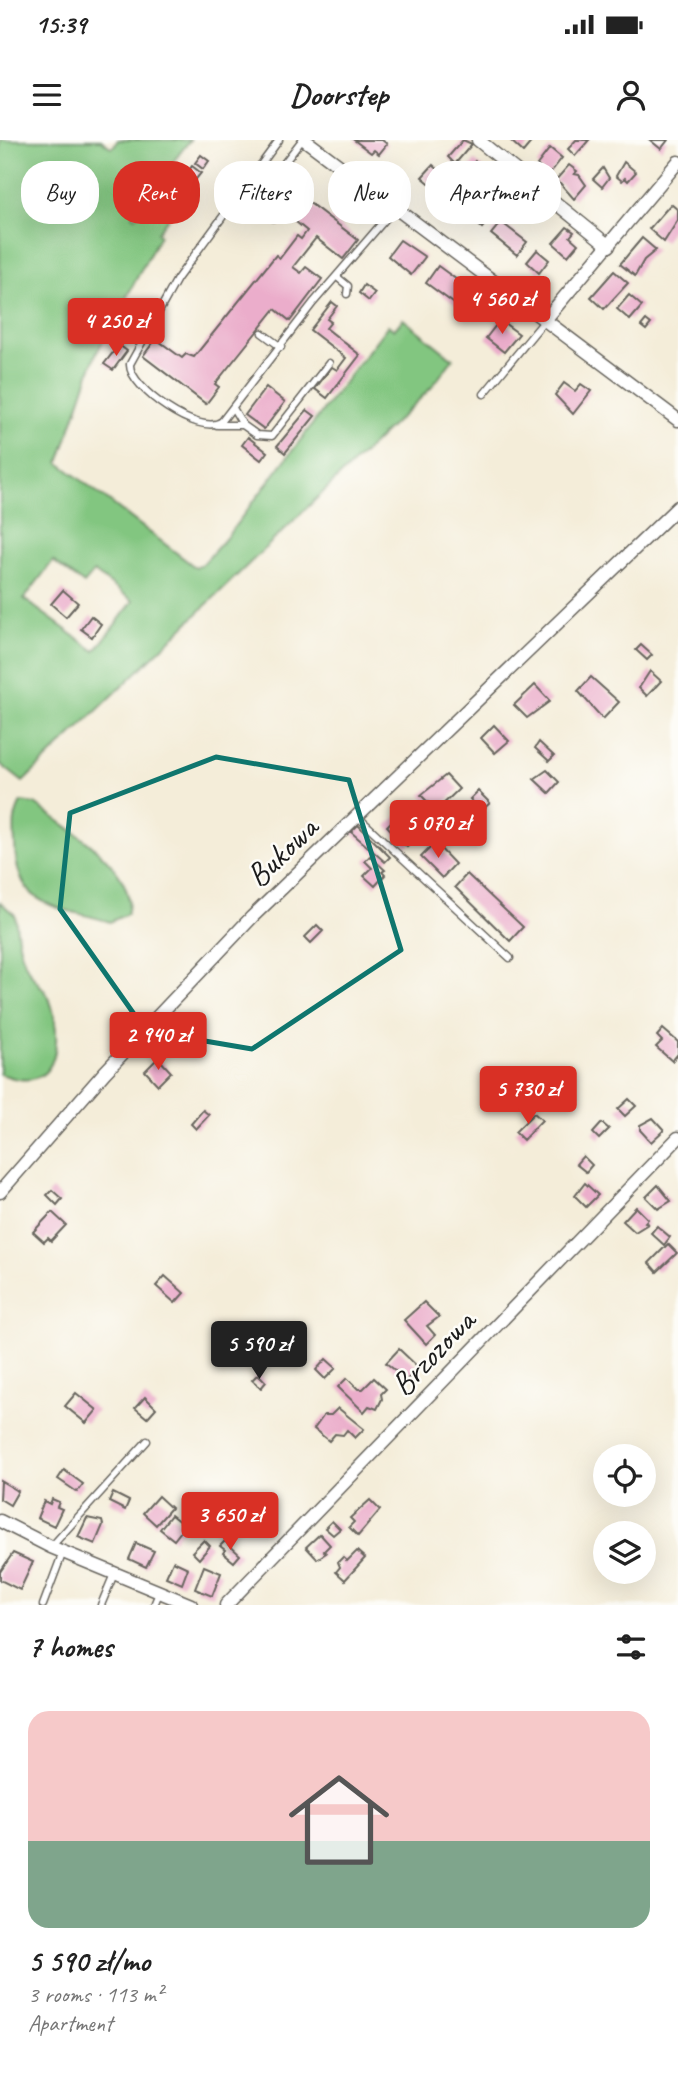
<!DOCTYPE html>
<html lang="en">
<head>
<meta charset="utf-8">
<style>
  :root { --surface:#fff; --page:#f6f6f6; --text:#222; --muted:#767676; --accent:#d93025 }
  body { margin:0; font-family:Caveat,sans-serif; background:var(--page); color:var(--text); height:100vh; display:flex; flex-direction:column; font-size:26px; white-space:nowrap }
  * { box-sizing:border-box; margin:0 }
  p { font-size:23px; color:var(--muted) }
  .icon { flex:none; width:38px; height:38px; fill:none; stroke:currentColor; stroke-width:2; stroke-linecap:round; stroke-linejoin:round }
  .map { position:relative; height:1465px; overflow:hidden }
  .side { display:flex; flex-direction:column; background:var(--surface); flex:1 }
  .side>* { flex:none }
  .guide { position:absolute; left:21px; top:21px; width:637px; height:63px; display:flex; gap:14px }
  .fabs { position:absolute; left:593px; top:1304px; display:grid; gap:14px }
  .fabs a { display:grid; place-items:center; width:63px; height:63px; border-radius:50%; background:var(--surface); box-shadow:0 7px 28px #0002; font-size:35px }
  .price { position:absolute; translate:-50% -60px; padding:0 16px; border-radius:7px; background:var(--accent); color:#fff; font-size:23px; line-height:46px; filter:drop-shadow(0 2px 4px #0008) }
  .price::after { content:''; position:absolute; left:50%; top:42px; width:21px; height:16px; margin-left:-10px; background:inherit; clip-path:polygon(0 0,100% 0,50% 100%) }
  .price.selected { background:#222; color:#fff }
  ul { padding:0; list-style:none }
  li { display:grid; align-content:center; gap:14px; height:371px; padding:0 28px }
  li span { display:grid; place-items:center; height:217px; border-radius:21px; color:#555 }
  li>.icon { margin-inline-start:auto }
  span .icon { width:126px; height:126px; fill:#fffc; stroke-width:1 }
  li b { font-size:30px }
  h2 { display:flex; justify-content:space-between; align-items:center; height:84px; padding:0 28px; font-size:30px }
  .chip { padding:0 24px; border-radius:28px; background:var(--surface); box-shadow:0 7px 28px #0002; font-size:24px; line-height:63px }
  .chip.selected { background:var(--accent); color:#fff }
  .status { display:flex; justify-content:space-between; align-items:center; height:49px; padding:0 35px; background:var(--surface); direction:ltr }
  .status svg { height:19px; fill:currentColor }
  header { display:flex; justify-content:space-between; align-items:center; height:91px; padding:0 28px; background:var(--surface); font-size:32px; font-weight:700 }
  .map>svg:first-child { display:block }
  .green { fill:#82c680; stroke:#4f714e; stroke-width:2; fill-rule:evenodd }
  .building { fill:#ebadcb }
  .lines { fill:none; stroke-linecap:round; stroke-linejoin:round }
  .lane-casing { stroke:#68655e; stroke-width:9 }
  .street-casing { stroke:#68655e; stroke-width:15 }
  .lane { stroke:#fff; stroke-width:6 }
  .street { stroke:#fff; stroke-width:12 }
  .marked { fill:none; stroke:#0f766e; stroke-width:5; stroke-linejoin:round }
  .labels { text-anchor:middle; stroke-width:5; stroke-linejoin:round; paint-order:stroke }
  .street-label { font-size:33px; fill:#1c1c1c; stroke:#fdfcf7 }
</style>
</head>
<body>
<div class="status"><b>15:39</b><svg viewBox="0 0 49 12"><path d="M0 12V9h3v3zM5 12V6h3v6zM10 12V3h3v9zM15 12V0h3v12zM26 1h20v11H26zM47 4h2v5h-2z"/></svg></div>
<header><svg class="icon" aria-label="menu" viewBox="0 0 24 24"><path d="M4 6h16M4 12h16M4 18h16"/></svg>Doorstep<svg class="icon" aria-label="person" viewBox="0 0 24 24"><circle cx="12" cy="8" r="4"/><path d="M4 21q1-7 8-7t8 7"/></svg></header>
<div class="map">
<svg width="678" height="1465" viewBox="0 0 678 1465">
  <rect width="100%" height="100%" fill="#fdfcf7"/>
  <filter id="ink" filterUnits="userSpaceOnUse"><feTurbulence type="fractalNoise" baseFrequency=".0143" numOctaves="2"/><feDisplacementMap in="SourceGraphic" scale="14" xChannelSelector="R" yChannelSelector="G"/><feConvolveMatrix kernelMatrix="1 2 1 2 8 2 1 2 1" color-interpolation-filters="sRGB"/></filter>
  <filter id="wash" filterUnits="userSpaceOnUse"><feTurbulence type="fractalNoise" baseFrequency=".00686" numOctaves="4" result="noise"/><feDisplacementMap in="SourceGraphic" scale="28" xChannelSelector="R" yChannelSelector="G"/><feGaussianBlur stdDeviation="1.57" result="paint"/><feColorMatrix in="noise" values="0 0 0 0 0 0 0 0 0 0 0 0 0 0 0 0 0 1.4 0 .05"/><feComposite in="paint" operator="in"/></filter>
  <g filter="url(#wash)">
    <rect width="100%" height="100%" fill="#f4edd9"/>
    <g class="green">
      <path d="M0 0H101L112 8 118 0H190L132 75 135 77 168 34 189 51 157 93 160 95 95 216 59 323 195 427 203 424 225 399 388 185 394 190 403 179 453 219 431 248 23 642 0 624ZM53 421 84 444 94 432 133 461 95 511 24 459Z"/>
      <path d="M21 662 35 664C65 686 141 730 127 774L110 782C59 766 16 770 15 705 14 688 13 676 21 662Z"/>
      <path d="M0 762 15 775C17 793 19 811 27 827 32 839 44 847 49 858 58 880 64 932 32 939 21 941 10 937 0 934Z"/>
    </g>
    <g id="blocks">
      <g class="building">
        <path d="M354 0H382L387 4 379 14 374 10 371 13Z"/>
        <path d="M463 0 472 4 455 24 448 17Z"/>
        <path d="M510 0H533L523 12Z"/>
        <path d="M576 0H589L575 16 568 9Z"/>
        <path d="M650 0H668L661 9Z"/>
        <path d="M550 8 562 18 547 37 537 25Z"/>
        <path d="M201 15 209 21 203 29 195 23Z"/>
        <path d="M475 21 489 32 478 45 464 34Z"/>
        <path d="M624 22 636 32 628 41 625 38 622 41 616 36Z"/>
        <path d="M433 25 458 47 448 59 422 37Z"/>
        <path d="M569 25 577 31 574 34 579 35 586 45 574 59 560 43 554 42Z"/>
        <path d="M192 26 201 33 192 44 184 38Z"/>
        <path d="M603 28 609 38 602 47 593 39Z"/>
        <path d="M297 41 304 46 298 54 358 100 343 119 316 98 293 127 301 133 306 127 322 139 290 181 275 169 215 244 219 247 206 264 143 216 156 199 182 218 186 214 194 217 276 115 280 118 297 96 301 99 307 91 268 59 276 48 286 55Z"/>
        <path d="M511 49 517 55 507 67 500 62Z"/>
        <path d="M466 54 493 75 482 88 457 66Z"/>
        <path d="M671 64 678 70V80L664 102 649 89Z"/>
        <path d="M501 82 527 102 517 115 491 94Z"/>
        <path d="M567 87 574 92 570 97 578 104 568 116 553 103Z"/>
        <path d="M642 98 656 110 644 120 635 136 620 124Z"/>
        <path d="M400 100 425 117 411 135 388 116Z"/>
        <path d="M537 110 549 120 539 133 527 122Z"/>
        <path d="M438 126 479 156 467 173 426 143Z"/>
        <path d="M614 131 628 143 604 169 591 157Z"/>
        <path d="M364 145 375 153 369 161 359 153Z"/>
        <path d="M629 155 642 166 630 180 617 169Z"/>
        <path d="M332 162 337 166 327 179 331 182 326 188 360 215 327 258 315 249 332 227 337 230 346 218 310 190Z"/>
        <path d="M500 180 519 194 504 212 486 198Z"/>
        <path d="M646 180 651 184 646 190 641 186Z"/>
        <path d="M119 205 127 211 113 230 104 224Z"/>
        <path d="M564 243 575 251 581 244 591 251 573 274 555 255Z"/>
        <path d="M266 247 285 262 264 289 245 275Z"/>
        <path d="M307 270 315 276 285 313 277 306Z"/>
        <path d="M248 297 267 312 261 320 242 305Z"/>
        <path d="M63 450 78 463 66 477 51 464Z"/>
        <path d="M91 476 101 484 92 497 81 489Z"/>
        <path d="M641 505 652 515 647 520 636 510Z"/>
        <path d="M650 531 661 541 647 556 639 548Z"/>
        <path d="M591 537 619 562 603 579 578 551Z"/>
        <path d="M535 545 550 561 527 578 514 565Z"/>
        <path d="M494 585 509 601 495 613 481 598Z"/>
        <path d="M539 602 554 616 549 621 535 608Z"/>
        <path d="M547 630 559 642 549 653 534 639Z"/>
        <path d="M446 635 459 649 436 671 421 655Z"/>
        <path d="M478 651 490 663 481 671 470 659Z"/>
        <path d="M401 672 421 693 407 707 387 686Z"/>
        <path d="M358 685 390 717 385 722 351 692Z"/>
        <path d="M435 703 455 724 442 738 421 717Z"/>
        <path d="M370 716 385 730 382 732 385 735 375 746 364 736 372 728 365 721Z"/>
        <path d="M467 734 523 787 510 801 455 747Z"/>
        <path d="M317 785 323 791 311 803 305 797Z"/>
        <path d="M663 889 678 902V914L672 921 656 907 662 901 657 896Z"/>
        <path d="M158 918 171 932 158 945 145 931Z"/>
        <path d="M629 959 636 966 625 976 618 969Z"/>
        <path d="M203 970 209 975 196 989 191 984Z"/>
        <path d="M534 973 542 980 523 1000 515 992Z"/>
        <path d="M653 978 664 990 651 1002 640 990V985Z"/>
        <path d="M602 983 609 989 599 999 593 993Z"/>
        <path d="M583 1016 592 1025 586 1032 576 1024Z"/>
        <path d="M585 1043 598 1055 586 1067 575 1056Z"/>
        <path d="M658 1045 671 1061 658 1069 646 1057Z"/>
        <path d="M52 1050 62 1059 57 1065 47 1055Z"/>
        <path d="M636 1067 648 1079 645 1082 648 1084 635 1092 623 1081Z"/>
        <path d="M52 1072 66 1085 51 1101 48 1098 44 1102 33 1092Z"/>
        <path d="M657 1086 670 1097 664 1105 651 1093Z"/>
        <path d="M668 1104 677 1113 657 1132 649 1123Z"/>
        <path d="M165 1136 184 1153 175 1163 156 1146Z"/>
        <path d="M424 1162 439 1177 427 1186 435 1195 426 1204 404 1180Z"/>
        <path d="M399 1209 418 1227 407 1240 386 1223Z"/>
        <path d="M326 1219 336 1228 325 1239 316 1230Z"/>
        <path d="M258 1234 266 1242 261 1248 252 1240Z"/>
        <path d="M347 1238 358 1249H363L374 1238 386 1249 381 1254 382 1259 377 1269 369 1266 364 1272 338 1247Z"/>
        <path d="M76 1253 97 1270 86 1283 65 1266Z"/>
        <path d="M145 1257 156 1268 147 1278 135 1268Z"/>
        <path d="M338 1268 364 1289 355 1298 347 1290 343 1295 335 1294 329 1301 314 1289 324 1275H331Z"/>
        <path d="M64 1330 83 1344 77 1352 58 1339Z"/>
        <path d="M1 1341 18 1351 10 1365 0 1359Z"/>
        <path d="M113 1353 129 1361 125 1370 109 1362Z"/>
        <path d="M158 1356 171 1368 156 1385 143 1373Z"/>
        <path d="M52 1359 59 1362 57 1367 62 1369 54 1386 37 1378 44 1361 50 1364Z"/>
        <path d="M370 1360 380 1370 358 1396 349 1387 354 1382 350 1378Z"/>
        <path d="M171 1375 185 1386 174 1400 160 1389Z"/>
        <path d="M87 1378 102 1381 103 1385 95 1404 78 1397Z"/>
        <path d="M332 1381 340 1389 333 1395 325 1388Z"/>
        <path d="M320 1394 330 1405 324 1411 326 1413 317 1419 306 1407Z"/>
        <path d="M204 1400 210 1406 199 1419 192 1412Z"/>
        <path d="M225 1401 240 1415 234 1422 223 1413 225 1410 220 1406Z"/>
        <path d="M136 1403 154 1411 146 1427 129 1419Z"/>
        <path d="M357 1411 365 1418 345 1440 336 1432 340 1427 338 1422 343 1417 347 1421Z"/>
        <path d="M13 1413 33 1422 20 1450 0 1440V1432Z"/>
        <path d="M173 1421 188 1428 182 1444 166 1437Z"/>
        <path d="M204 1426 221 1433 212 1456 195 1449Z"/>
      </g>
    </g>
  </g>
  <g filter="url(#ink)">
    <use href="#blocks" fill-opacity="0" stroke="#68655e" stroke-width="2"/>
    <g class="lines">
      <g class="lane-casing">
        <g id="lane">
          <path d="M279 0 177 139 130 224C128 247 200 298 222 281L313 163 395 68"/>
          <path d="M237 58 257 73 273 78"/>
          <path d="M250 67 302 0"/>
          <path d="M337 137 348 146 347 154"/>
          <path d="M262 193 281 207"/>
          <path d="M484 254 545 180"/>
          <path d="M233 268 243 285"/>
          <path d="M217 285H243L257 295 272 296 329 223"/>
          <path d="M357 676 510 818"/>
          <path d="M51 1407 147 1301"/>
          <path d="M43 1465 63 1412"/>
          <path d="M101 1465 114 1434"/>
          <path d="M154 1465 159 1453"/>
        </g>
      </g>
      <g class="street-casing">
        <g id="street">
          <path d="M305 0 678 280"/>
          <path d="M478 0 609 106"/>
          <path d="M545 180 678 22"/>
          <path d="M0 1052 105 932 252 777 678 367"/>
          <path d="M0 1381 51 1407 191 1465"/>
          <path d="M226 1465 678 998"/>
        </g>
      </g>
      <use href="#lane" class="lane"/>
      <use href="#street" class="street"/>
    </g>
  </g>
  <path class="marked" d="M216 617 349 640 401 810 252 909 146 891 60 769 70 673Z"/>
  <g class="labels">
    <g class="street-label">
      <text transform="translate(281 711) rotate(-44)" y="12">Bukowa</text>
      <text transform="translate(432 1212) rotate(-46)" y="12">Brzozowa</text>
    </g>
  </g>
</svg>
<div class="fabs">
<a><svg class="icon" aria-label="locate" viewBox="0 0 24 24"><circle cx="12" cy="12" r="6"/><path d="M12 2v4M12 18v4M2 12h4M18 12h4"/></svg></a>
<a><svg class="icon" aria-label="layers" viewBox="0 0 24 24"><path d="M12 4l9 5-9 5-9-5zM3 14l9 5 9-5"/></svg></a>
</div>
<b class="price" style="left:502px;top:196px">4 560 zł</b>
<b class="price" style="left:116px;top:218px">4 250 zł</b>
<b class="price" style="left:438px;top:720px">5 070 zł</b>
<b class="price" style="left:158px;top:932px">2 940 zł</b>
<b class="price" style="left:528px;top:986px">5 730 zł</b>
<b class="price selected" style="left:259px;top:1241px">5 590 zł</b>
<b class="price" style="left:230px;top:1412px">3 650 zł</b>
<div class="guide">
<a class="chip">Buy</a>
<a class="chip selected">Rent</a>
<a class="chip">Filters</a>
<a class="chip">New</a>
<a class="chip">Apartment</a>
</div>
</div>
<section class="side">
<h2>7 homes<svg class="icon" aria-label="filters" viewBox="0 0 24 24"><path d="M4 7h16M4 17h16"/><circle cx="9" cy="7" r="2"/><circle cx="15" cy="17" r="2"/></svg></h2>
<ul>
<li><span style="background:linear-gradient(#f6c9c9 60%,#7fa58c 0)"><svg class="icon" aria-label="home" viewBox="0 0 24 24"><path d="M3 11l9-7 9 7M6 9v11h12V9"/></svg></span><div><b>5 590 zł/mo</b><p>3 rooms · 113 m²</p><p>Apartment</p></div></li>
</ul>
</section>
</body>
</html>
